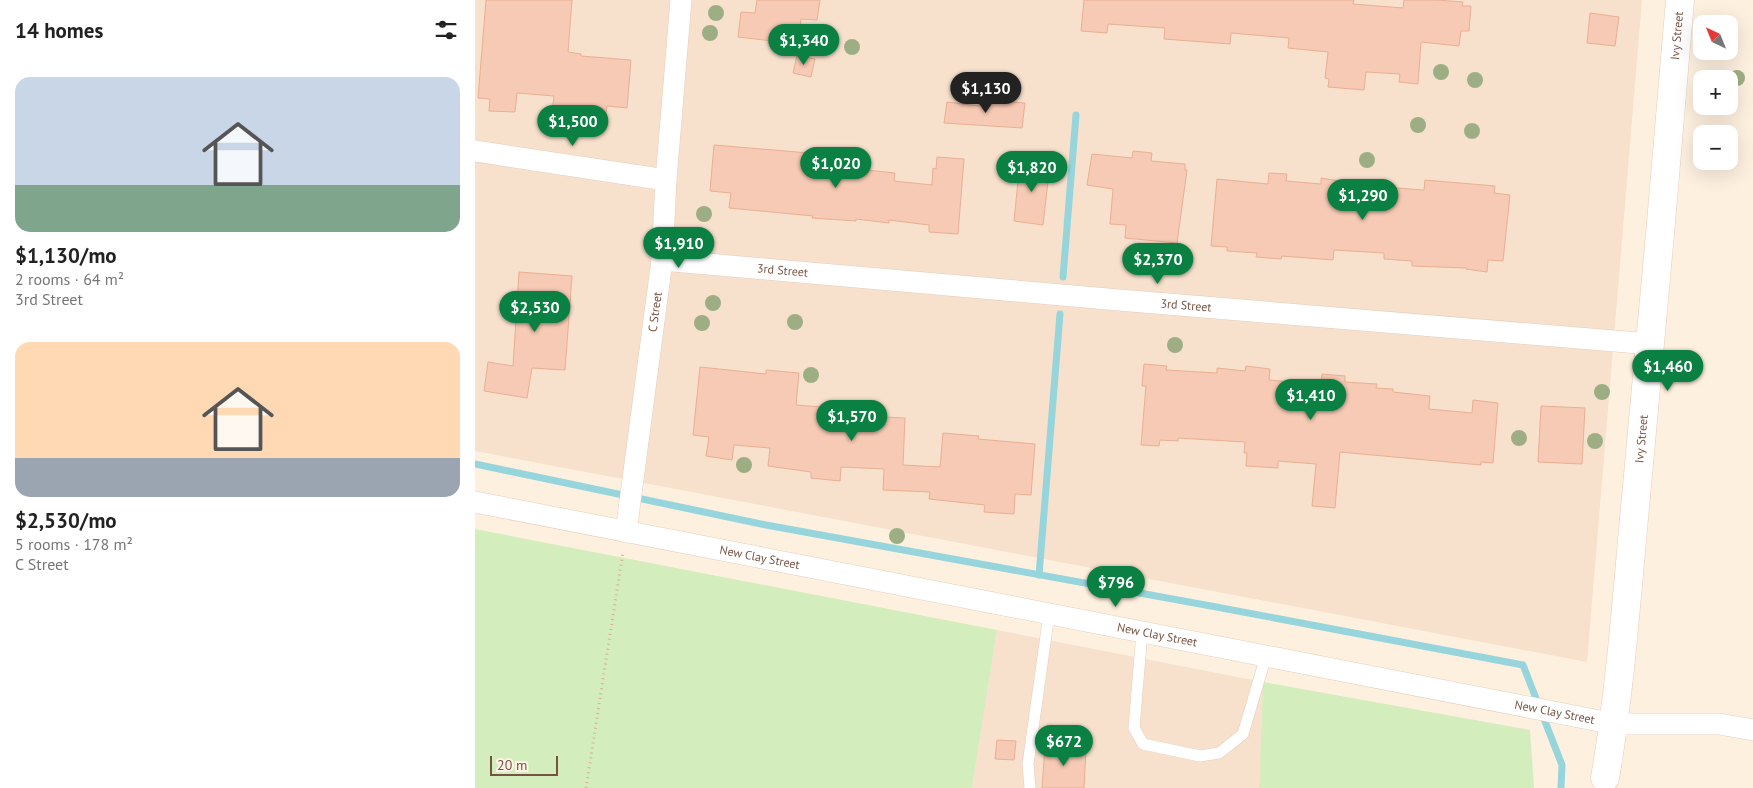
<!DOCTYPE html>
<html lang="en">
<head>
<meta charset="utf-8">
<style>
  :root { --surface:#fff; --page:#f6f6f6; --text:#222; --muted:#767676; --accent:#0b8043 }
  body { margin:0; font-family:"PT Sans",sans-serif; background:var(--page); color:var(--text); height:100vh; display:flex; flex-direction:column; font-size:19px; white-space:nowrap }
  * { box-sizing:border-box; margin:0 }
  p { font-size:16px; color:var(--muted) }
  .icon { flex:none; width:28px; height:28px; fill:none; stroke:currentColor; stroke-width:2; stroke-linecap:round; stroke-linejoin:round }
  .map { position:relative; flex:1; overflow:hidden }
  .panel { display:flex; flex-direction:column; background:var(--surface); width:475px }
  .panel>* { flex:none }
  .needle { width:32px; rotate:317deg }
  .fabs { position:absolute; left:1218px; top:15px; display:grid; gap:10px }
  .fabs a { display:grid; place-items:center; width:45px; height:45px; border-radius:10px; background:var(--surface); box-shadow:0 5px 20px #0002; font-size:25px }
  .scale { position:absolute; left:15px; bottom:12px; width:68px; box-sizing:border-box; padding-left:5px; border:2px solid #775344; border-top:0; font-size:14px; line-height:18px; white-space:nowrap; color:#775344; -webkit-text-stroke:4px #fff4e7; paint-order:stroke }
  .price { position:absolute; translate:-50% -42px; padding:0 11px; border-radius:18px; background:var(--accent); color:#fff; font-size:16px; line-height:32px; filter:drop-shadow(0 1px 2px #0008) }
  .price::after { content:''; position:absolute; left:50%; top:30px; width:15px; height:11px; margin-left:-8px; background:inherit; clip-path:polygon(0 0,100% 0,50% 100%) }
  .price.selected { background:#222; color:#fff }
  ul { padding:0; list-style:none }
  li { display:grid; align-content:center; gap:10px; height:265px; padding:0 15px }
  li span { display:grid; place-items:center; height:155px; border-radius:15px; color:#555 }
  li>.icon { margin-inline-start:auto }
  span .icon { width:90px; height:90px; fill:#fffc; stroke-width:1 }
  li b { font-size:21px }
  h2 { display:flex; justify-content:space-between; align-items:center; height:60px; padding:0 15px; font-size:21px }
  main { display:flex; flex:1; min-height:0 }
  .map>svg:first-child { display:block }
  .residential { fill:#f7e1cd }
  .green { fill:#d3edbc }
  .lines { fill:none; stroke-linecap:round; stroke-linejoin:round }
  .stream { stroke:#97d5dc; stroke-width:7 }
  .building { fill:#f6cab4; stroke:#eaaf93 }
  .service-casing { stroke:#e5cdbd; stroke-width:12 }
  .minor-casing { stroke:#e5cdbd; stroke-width:22 }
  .tertiary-casing { stroke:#e5cdbd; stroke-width:29 }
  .path { stroke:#dbae97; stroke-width:3; stroke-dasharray:1 4; stroke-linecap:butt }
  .service { stroke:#fff; stroke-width:11 }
  .minor { stroke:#fff; stroke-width:21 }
  .tertiary { stroke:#fff; stroke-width:28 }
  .tree { fill:#9eae84 }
  .labels { text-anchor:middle; stroke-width:4.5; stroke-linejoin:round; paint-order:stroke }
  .street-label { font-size:12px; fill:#775344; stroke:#fff4e7 }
</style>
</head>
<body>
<main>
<section class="panel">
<h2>14 homes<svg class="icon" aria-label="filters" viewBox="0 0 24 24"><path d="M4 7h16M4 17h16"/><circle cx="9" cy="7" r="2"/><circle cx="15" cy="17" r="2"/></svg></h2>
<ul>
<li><span style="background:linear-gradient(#c9d6e8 70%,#7fa58c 0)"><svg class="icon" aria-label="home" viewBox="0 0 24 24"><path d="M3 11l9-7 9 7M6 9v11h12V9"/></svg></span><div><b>$1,130/mo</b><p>2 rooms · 64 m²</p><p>3rd Street</p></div></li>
<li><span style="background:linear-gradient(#ffd9b3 75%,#9aa5b1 0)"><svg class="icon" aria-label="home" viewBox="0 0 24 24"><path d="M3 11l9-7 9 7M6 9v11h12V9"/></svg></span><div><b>$2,530/mo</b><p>5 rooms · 178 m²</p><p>C Street</p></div></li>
</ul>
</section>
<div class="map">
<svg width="1278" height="788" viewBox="0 0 1278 788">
  <rect width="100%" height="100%" fill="#fef0df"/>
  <g class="residential">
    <path d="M0 0H1167L1112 662 0 451Z"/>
    <path d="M522 630 788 682 784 788H497Z"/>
  </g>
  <g class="green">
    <path d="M0 529 522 630 497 788H0Z"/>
    <path d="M788 682 1055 730 1059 788H784Z"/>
  </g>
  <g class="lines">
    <g class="stream">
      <path d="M588 277 601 115"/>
      <path d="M0 464 291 525 736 606 1048 665 1087 765 1086 788"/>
      <path d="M564 575 585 314"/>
    </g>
  </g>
  <g class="building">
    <path d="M11 0H97L93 52 106 54V56L156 60 152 108 132 106 130 120 107 118 108 115 77 113 79 96 42 93 40 112 14 111 15 99 3 98Z"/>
    <path d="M282 0H345L342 20 326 19 323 44 263 37 266 12 280 13Z"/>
    <path d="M609 0H879L878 4 928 8 929 0H962L988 2 987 6H996L994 31H986L984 46 946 42 943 84 924 82 925 74 891 72 889 90 853 87 854 79 850 78 853 52 813 48 814 38 756 33 755 44 689 39 690 28 633 24 632 33 606 31Z"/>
    <path d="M1115 13 1144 17 1140 46 1112 43Z"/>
    <path d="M322 55 340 59 336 77 318 73Z"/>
    <path d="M505 100 550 103 547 128 469 123 472 102 504 106Z"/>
    <path d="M239 145 334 153 332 164 420 173 419 181 457 185 458 168 461 169 462 157 489 159 483 234 454 232V225L414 220V223L381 219V221L337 218 338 216 254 208 256 193 235 191Z"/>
    <path d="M658 151 677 153 676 161 710 164V170H712L702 243 650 238 651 225 635 224 638 189 612 185 617 154 657 158Z"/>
    <path d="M545 161 575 164 568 225 539 221Z"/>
    <path d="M794 173 812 174 811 181 846 184V178L865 181V184L949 190 950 180 1020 186 1019 193 1035 195 1028 261 1013 260 1012 272 991 269V268L937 266V261L909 259V253L859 250 858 260 807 256 806 259 781 257 782 253 752 251V247L736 246 742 179 793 184Z"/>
    <path d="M44 272 97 276 90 370 57 368 52 398 9 391 13 362 38 366Z"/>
    <path d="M669 364 692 366 691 370 742 373V368L770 371 771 366 795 369 794 380 828 383 829 382 846 383 847 374 870 376V382L902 384 901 388 918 389V392L955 396 954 409 997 413 998 400 1023 403 1018 463 1006 462V465L865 452 860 508 837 506 841 464 803 461V468L771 466 772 453H769L770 442 703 438V441L685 440 684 446 666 445 671 386H667Z"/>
    <path d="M225 367 291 374V370L324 373 321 405 385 410V416L430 418 428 465 465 467 468 433 504 436 503 439 560 444 556 495 540 494 539 514 509 512 510 505 454 499 455 492 408 490 409 469 366 467 365 481 336 478V472L293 466 295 448 259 445 257 460 231 456 234 437 218 435Z"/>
    <path d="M1066 406 1110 408 1107 464 1063 462Z"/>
    <path d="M522 740 541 741 539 760 520 759Z"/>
    <path d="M582 744 603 745V748L611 749 609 788H567L570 746H581Z"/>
  </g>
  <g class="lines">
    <g class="service-casing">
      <g id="service">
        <path d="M667 632 659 728 668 744 725 756 744 753 768 734 791 656"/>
        <path d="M555 788 553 764 574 614"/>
      </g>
    </g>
    <g class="minor-casing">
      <g id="minor">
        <path d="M0 151 191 180"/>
        <path id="s1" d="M187 260 644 300 1176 344"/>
        <path id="s2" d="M0 502 1140 724H1244L1278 730"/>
        <path id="s3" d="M151 532 187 260 191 180 206 0"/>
      </g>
    </g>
    <g class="tertiary-casing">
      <g id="tertiary">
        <path id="s4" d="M1130 778C1146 685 1152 591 1161 497 1177 331 1191 166 1205 0"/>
      </g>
    </g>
    <path class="path" d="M111 788 148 552"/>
    <use href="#service" class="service"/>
    <use href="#minor" class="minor"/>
    <use href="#tertiary" class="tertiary"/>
  </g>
  <g class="tree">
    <circle cx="241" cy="13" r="8"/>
    <circle cx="235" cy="33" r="8"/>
    <circle cx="377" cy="47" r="8"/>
    <circle cx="966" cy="72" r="8"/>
    <circle cx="1262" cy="78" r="8"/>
    <circle cx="1000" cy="80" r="8"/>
    <circle cx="943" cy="125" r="8"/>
    <circle cx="997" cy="131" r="8"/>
    <circle cx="892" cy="160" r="8"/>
    <circle cx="229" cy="214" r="8"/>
    <circle cx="238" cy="303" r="8"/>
    <circle cx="320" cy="322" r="8"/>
    <circle cx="227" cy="323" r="8"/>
    <circle cx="700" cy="345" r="8"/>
    <circle cx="336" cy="375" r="8"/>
    <circle cx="1127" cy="392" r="8"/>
    <circle cx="1044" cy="438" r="8"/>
    <circle cx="1120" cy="441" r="8"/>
    <circle cx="269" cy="465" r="8"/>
    <circle cx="422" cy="536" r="8"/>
  </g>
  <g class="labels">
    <g class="street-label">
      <text dy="4" stroke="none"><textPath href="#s4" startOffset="746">Ivy Street</textPath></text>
      <text dy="4" stroke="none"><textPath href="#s1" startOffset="121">3rd Street</textPath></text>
      <text dy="4" stroke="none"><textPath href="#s1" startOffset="526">3rd Street</textPath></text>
      <text dy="4" stroke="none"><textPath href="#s3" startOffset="222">C Street</textPath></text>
      <text dy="4" stroke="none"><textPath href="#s4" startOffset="341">Ivy Street</textPath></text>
      <text dy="4" stroke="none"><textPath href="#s2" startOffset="290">New Clay Street</textPath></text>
      <text dy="4" stroke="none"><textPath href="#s2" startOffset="695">New Clay Street</textPath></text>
      <text dy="4" stroke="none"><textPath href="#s2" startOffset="1100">New Clay Street</textPath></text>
    </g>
  </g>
</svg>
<div class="fabs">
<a><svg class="needle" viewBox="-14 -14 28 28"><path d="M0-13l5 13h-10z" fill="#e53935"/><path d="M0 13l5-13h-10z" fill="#767676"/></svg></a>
<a>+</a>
<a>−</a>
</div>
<div class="scale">20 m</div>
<b class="price" style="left:329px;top:66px">$1,340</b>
<b class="price selected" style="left:511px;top:114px">$1,130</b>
<b class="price" style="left:98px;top:147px">$1,500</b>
<b class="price" style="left:361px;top:189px">$1,020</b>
<b class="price" style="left:557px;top:193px">$1,820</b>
<b class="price" style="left:888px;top:221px">$1,290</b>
<b class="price" style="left:204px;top:269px">$1,910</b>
<b class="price" style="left:683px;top:285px">$2,370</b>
<b class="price" style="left:60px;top:333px">$2,530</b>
<b class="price" style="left:1193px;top:392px">$1,460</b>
<b class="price" style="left:836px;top:421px">$1,410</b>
<b class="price" style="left:377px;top:442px">$1,570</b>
<b class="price" style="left:641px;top:608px">$796</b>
<b class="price" style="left:589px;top:767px">$672</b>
</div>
</main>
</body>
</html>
